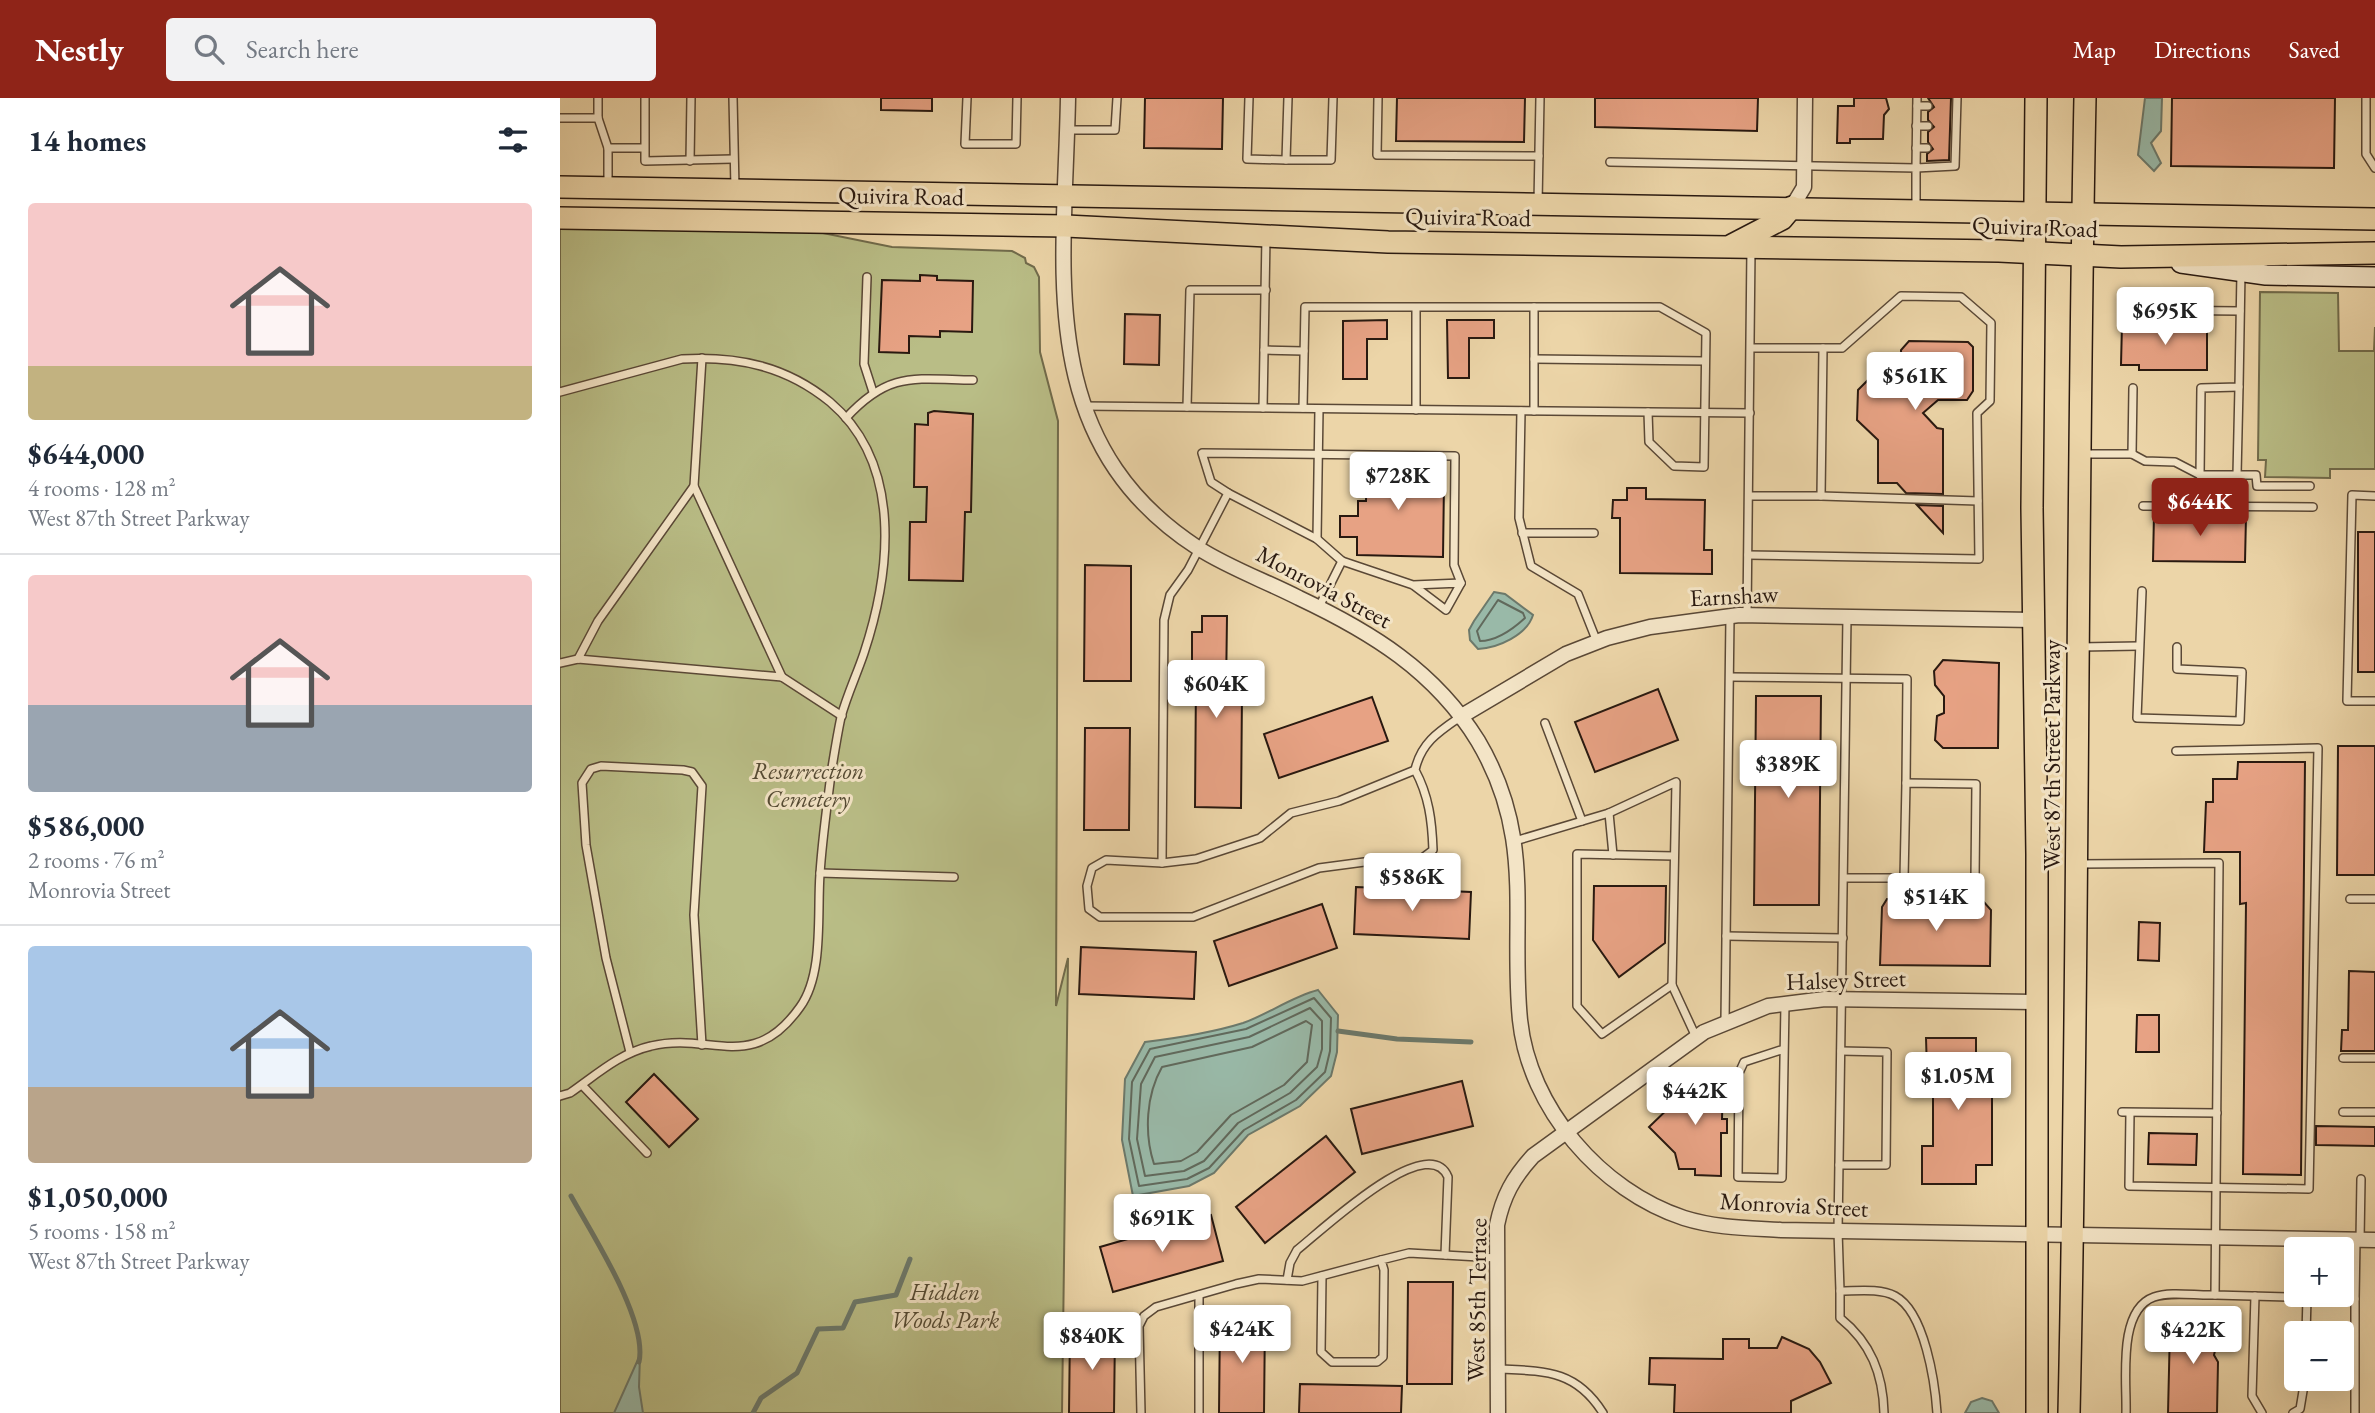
<!DOCTYPE html>
<html lang="en">
<head>
<meta charset="utf-8">
<style>
  :root { --surface:#fff; --page:#f2f2f3; --text:#1f2937; --muted:#747a83; --line:#e0e1e3; --accent:#8f2418 }
  body { margin:0; font-family:"EB Garamond",serif; background:var(--page); color:var(--text); height:100vh; display:flex; flex-direction:column; font-size:26px; white-space:nowrap }
  * { box-sizing:border-box; margin:0 }
  p { font-size:23px; color:var(--muted) }
  .icon { flex:none; width:38px; height:38px; fill:none; stroke:currentColor; stroke-width:2; stroke-linecap:round; stroke-linejoin:round }
  .map { position:relative; flex:1; overflow:hidden }
  .panel { display:flex; flex-direction:column; background:var(--surface); width:560px }
  .panel>* { flex:none }
  .tools { position:absolute; left:1724px; top:1139px; display:grid; gap:14px }
  .tools a { display:grid; place-items:center; width:70px; height:70px; border-radius:7px; background:var(--surface); box-shadow:0 7px 28px #0002; font-size:35px }
  .price { position:absolute; translate:-50% -60px; padding:0 16px; border-radius:7px; background:#fff; color:#222; font-size:23px; line-height:46px; filter:drop-shadow(0 2px 4px #0008) }
  .price::after { content:''; position:absolute; left:50%; top:42px; width:21px; height:16px; margin-left:-10px; background:inherit; clip-path:polygon(0 0,100% 0,50% 100%) }
  .price.active { background:var(--accent); color:#fff }
  ul { padding:0; list-style:none }
  li { display:grid; align-content:center; gap:14px; height:371px; padding:0 28px }
  li+li { border-top:2px solid var(--line) }
  li span { display:grid; place-items:center; height:217px; border-radius:7px; color:#555 }
  li>.icon { margin-inline-start:auto }
  span .icon { width:126px; height:126px; fill:#fffc; stroke-width:1 }
  li b { font-size:30px }
  h2 { display:flex; justify-content:space-between; align-items:center; height:84px; padding:0 28px; font-size:30px }
  header { display:flex; align-items:center; gap:42px; box-sizing:border-box; height:98px; padding:0 35px; background:var(--accent); color:#fff }
  header strong { font-size:33px }
  nav { display:flex; gap:38px; margin-inline-start:auto; font-size:24px }
  .search { width:490px; height:63px; background:var(--page); display:flex; align-items:center; gap:18px; box-sizing:border-box; padding:0 24px; border-radius:7px; color:var(--muted); font-size:26px }
  main { display:flex; flex:1; min-height:0 }
  .map>svg:first-child { display:block }
  .green { fill:#b9bd86; stroke:#716b4b; stroke-width:2 }
  .water { fill:#99b9a8; stroke:#6c796b; stroke-width:2 }
  .lines { fill:none; stroke-linecap:round; stroke-linejoin:round }
  .shore { stroke:#61695c; stroke-width:2 }
  .stream { stroke:#6c796b; stroke-width:5 }
  .building { fill:#e7a284; stroke:#291910; stroke-width:2 }
  .lane-casing { stroke:#5a4836; stroke-width:10 }
  .street-casing { stroke:#5a4836; stroke-width:17 }
  .secondary-casing { stroke:#291910; stroke-width:22 }
  .primary-casing { stroke:#291910; stroke-width:24 }
  .lane { stroke:#f3e4c6; stroke-width:7 }
  .street { stroke:#f3e4c6; stroke-width:14 }
  .secondary { stroke:#f3e4c6; stroke-width:19 }
  .primary { stroke:#ecd5a8; stroke-width:21 }
  .labels { text-anchor:middle; stroke-width:6; stroke-linejoin:round; paint-order:stroke }
  .street-label { font-size:24px; fill:#291910; stroke:#f3e4c6 }
  .park-label { font-size:24px; font-style:italic; fill:#544a33; stroke:#f3e4c6 }
</style>
</head>
<body>
<header>
<strong>Nestly</strong>
<div class="search"><svg class="icon" aria-label="search" viewBox="0 0 24 24"><circle cx="10" cy="10" r="6"/><path d="M15 15l6 6"/></svg>Search here</div>
<nav><a>Map</a><a>Directions</a><a>Saved</a></nav>
</header>
<main>
<section class="panel">
<h2>14 homes<svg class="icon" aria-label="filters" viewBox="0 0 24 24"><path d="M4 7h16M4 17h16"/><circle cx="9" cy="7" r="2"/><circle cx="15" cy="17" r="2"/></svg></h2>
<ul>
<li><span style="background:linear-gradient(#f6c9c9 75%,#c2b280 0)"><svg class="icon" aria-label="home" viewBox="0 0 24 24"><path d="M3 11l9-7 9 7M6 9v11h12V9"/></svg></span><div><b>$644,000</b><p>4 rooms · 128 m²</p><p>West 87th Street Parkway</p></div></li>
<li><span style="background:linear-gradient(#f6c9c9 60%,#9aa5b1 0)"><svg class="icon" aria-label="home" viewBox="0 0 24 24"><path d="M3 11l9-7 9 7M6 9v11h12V9"/></svg></span><div><b>$586,000</b><p>2 rooms · 76 m²</p><p>Monrovia Street</p></div></li>
<li><span style="background:linear-gradient(#a9c7e8 65%,#b9a48a 0)"><svg class="icon" aria-label="home" viewBox="0 0 24 24"><path d="M3 11l9-7 9 7M6 9v11h12V9"/></svg></span><div><b>$1,050,000</b><p>5 rooms · 158 m²</p><p>West 87th Street Parkway</p></div></li>
</ul>
</section>
<div class="map">
<svg width="1815" height="1315" viewBox="0 0 1815 1315">
  <rect width="100%" height="100%" fill="#ecd5a8"/>
  <filter id="stains"><feTurbulence type="fractalNoise" baseFrequency=".00286" numOctaves="4"/><feColorMatrix values="0 0 0 0 .2 0 0 0 0 .09 0 0 0 0 .02 0 0 0 .5 -.17"/></filter>
  <radialGradient id="worn" r=".72"><stop offset=".6" stop-color="#630" stop-opacity="0"/><stop offset="1" stop-color="#630" stop-opacity=".3"/></radialGradient>
  <g class="green">
    <path d="M0 130 258 134 332 149 452 153 465 160 466 165 474 169 479 179 480 254 498 323 496 908 508 860 502 1315H0Z"/>
    <path d="M1700 194 1778 195 1779 253H1814L1815 229V371H1770V380L1705 379 1706 362H1698Z"/>
  </g>
  <g class="water">
    <path d="M1585 0H1602L1601 33 1591 45 1601 65 1594 73 1578 57Z"/>
    <path d="M934 494 945 496 973 517C967 537 938 550 918 551L910 542 909 532 914 523Z"/>
    <path d="M758 892 778 917 777 954 771 978 740 1008 688 1037 654 1075 629 1088 573 1098 562 1042 565 981 585 944C618 940 651 935 683 925 709 916 731 899 758 892Z"/>
    <path d="M80 1257 79 1289 83 1315H54Z"/>
    <path d="M1422 1300 1432 1303 1439 1315H1405L1411 1304Z"/>
  </g>
  <g class="lines">
    <g class="shore">
      <path d="M938 502 963 515 965 520C953 531 937 543 920 543L917 533Z"/>
      <path d="M754 900 771 920 770 953 765 974 736 1002 684 1032 649 1070 627 1081 579 1088 569 1041 572 984 590 951 686 931Z"/>
      <path d="M750 910 762 923V951L757 969 730 995 678 1025 644 1063 624 1073 585 1078 577 1041 581 986 595 959 689 939Z"/>
      <path d="M746 923 752 927 747 964 724 987 671 1017 637 1054 621 1063 594 1066C584 1035 586 997 602 969L692 949Z"/>
    </g>
    <g class="stream">
      <path d="M778 933 837 941 911 944"/>
      <path d="M11 1098C32 1136 88 1222 79 1264"/>
      <path d="M193 1315 201 1300 237 1275 258 1231 283 1230 295 1204 336 1197 350 1161"/>
    </g>
  </g>
  <g class="building">
    <path d="M321 0H372V13L321 12Z"/>
    <path d="M585 0H663L662 51 584 50Z"/>
    <path d="M837 0H965L964 44 836 43Z"/>
    <path d="M1035 0H1198L1197 33 1035 29Z"/>
    <path d="M1294 0H1326L1329 11 1324 17 1323 41H1290V45H1277L1278 8H1294Z"/>
    <path d="M1368 0H1391L1389 62 1367 63V56L1373 51 1368 44V34L1374 29 1368 22V14L1374 9Z"/>
    <path d="M1612 0H1775L1774 70 1611 68Z"/>
    <path d="M360 177 377 178V182L413 183 412 234 380 233V239L349 238V255L319 254 322 182 360 183Z"/>
    <path d="M565 216 600 217 599 267 564 266Z"/>
    <path d="M827 222V241H807V281H783V223Z"/>
    <path d="M887 222H934V240H909V280H888Z"/>
    <path d="M1562 226 1647 227V272H1579V267H1561Z"/>
    <path d="M1349 243 1408 244 1413 249V293L1407 302H1378L1363 315 1377 330 1383 331V396L1346 395 1337 385H1318V342L1297 322 1298 292 1319 271 1342 292 1341 252Z"/>
    <path d="M374 313 413 316 411 414H405L403 483 349 482 350 424H366L367 389H354L355 326 368 327V315Z"/>
    <path d="M807 363 868 364V384H884L883 459 797 457V439H780V418H798V403H806Z"/>
    <path d="M1067 390H1086V401L1145 402 1144 452H1152V476L1060 475V420H1052L1053 402H1067Z"/>
    <path d="M1357 407 1383 408V435Z"/>
    <path d="M1594 417 1686 418 1685 464 1593 463Z"/>
    <rect x="1798" y="434" width="17" height="140"/>
    <path d="M525 467 571 468V583H524Z"/>
    <path d="M642 518H667L666 594 682 595 681 710 635 709 636 580H632V534H642Z"/>
    <path d="M1383 562 1439 565 1438 650H1383L1375 642 1377 618 1384 615V598L1375 587 1374 573Z"/>
    <path d="M1098 591 1118 642 1035 674 1015 624Z"/>
    <path d="M1196 598H1261L1259 807H1194Z"/>
    <path d="M812 599 828 643 719 680 704 636Z"/>
    <path d="M525 630H570L569 732H524Z"/>
    <path d="M1778 648H1815V777H1777Z"/>
    <path d="M1678 664H1745L1741 1077 1683 1076 1686 805 1680 806V754H1644L1646 704H1653V681H1677Z"/>
    <path d="M1034 788H1106L1105 845 1059 879 1033 842Z"/>
    <path d="M796 789 911 794 909 841 794 836Z"/>
    <path d="M1327 801 1423 803 1431 812 1430 868 1320 867 1322 809Z"/>
    <path d="M762 806 777 850 669 888 654 843Z"/>
    <path d="M1579 824 1600 825 1599 863 1578 862Z"/>
    <path d="M521 849 636 854 634 901 519 896Z"/>
    <path d="M1789 873 1815 874V953H1781L1782 932H1788Z"/>
    <path d="M1577 917H1599V954H1576Z"/>
    <path d="M1366 940H1416V961H1432V1067H1416V1086H1362V1048H1373V973H1367Z"/>
    <path d="M94 976 138 1021 109 1049 66 1004Z"/>
    <path d="M1136 982 1163 983 1162 1021H1167V1035H1161V1078L1135 1077V1071H1119L1115 1055 1089 1029 1116 1003 1120 987 1136 988Z"/>
    <path d="M902 983 913 1028 802 1056 791 1011Z"/>
    <path d="M1756 1028 1815 1029V1048L1756 1047Z"/>
    <path d="M1589 1035 1637 1036 1636 1067 1588 1066Z"/>
    <path d="M766 1038 795 1074 705 1145 676 1109Z"/>
    <path d="M651 1117 663 1163 553 1194 540 1149Z"/>
    <path d="M848 1184H893L892 1286H847Z"/>
    <path d="M1629 1215 1644 1217 1653 1228 1657 1244 1654 1257 1658 1264 1657 1315H1608L1610 1230 1619 1219Z"/>
    <path d="M660 1219H705L704 1315H659Z"/>
    <path d="M510 1232 555 1233 554 1315H509Z"/>
    <path d="M1222 1239 1249 1251 1260 1264 1271 1285 1231 1303V1315H1114L1115 1287 1089 1286 1090 1260 1163 1261V1241H1189V1250H1217Z"/>
    <path d="M740 1286 842 1288 841 1315H739Z"/>
  </g>
  <g class="lines">
    <g class="lane-casing">
      <g id="lane">
        <path d="M38 0V20L48 50V86"/>
        <path d="M85 0V63L173 61"/>
        <path d="M173 0 175 90"/>
        <path d="M407 0 405 46H456L457 0"/>
        <path d="M689 0 687 61 726 62"/>
        <path d="M728 0 726 62H771L773 0"/>
        <path d="M818 0 817 57 979 58"/>
        <path d="M1357 0 1356 70 1395 68 1397 0"/>
        <path d="M1806 0V56L1815 70"/>
        <path d="M1357 8H1368"/>
        <path d="M0 20H38"/>
        <path d="M1356 28H1368"/>
        <path d="M508 32H555L557 0"/>
        <path d="M48 50H83"/>
        <path d="M1356 50H1367"/>
        <path d="M130 63 131 0"/>
        <path d="M1050 64 1356 70V110"/>
        <path d="M978 105 980 0"/>
        <path d="M307 179 304 266 313 294"/>
        <path d="M1577 212 1680 213"/>
        <path d="M704 252 744 253"/>
        <path d="M974 261 1145 263"/>
        <path d="M0 294 122 261C178 258 226 268 270 304 343 366 331 473 304 555 297 576 287 597 281 619 277 638 274 657 271 676 267 709 262 743 260 776 257 816 264 876 240 909 192 977 150 933 91 948 60 955 36 977 10 995L0 998"/>
        <path d="M523 308 1190 315"/>
        <path d="M627 309 630 192H706"/>
        <path d="M703 310 706 139"/>
        <path d="M743 310 745 209H1100L1146 235 1144 369 1114 368 1089 344 1088 314"/>
        <path d="M856 312V210"/>
        <path d="M961 313 959 420 971 468 1018 496 1037 544"/>
        <path d="M974 313V209"/>
        <path d="M286 320C329 273 354 281 413 282"/>
        <path d="M1522 356H1572L1585 363 1615 364 1640 377H1696L1697 388H1750"/>
        <path d="M1572 356 1573 290"/>
        <path d="M1640 377 1641 290 1679 289 1681 174"/>
        <path d="M1677 377 1679 289"/>
        <path d="M134 388 222 579"/>
        <path d="M668 395 651 384 642 355 895 358 894 467 901 485"/>
        <path d="M1189 398H1261L1263 250"/>
        <path d="M1261 398 1418 403"/>
        <path d="M1815 398 1792 397 1787 603H1815"/>
        <path d="M1583 408 1753 409"/>
        <path d="M962 435H1034"/>
        <path d="M757 441 759 311"/>
        <path d="M1188 457 1419 461 1417 315 1430 303 1431 225 1401 199 1341 198 1282 250H1191"/>
        <path d="M1582 493 1577 620 1680 623 1682 574 1617 571V549"/>
        <path d="M759 509 782 463 853 487 886 512 901 485 853 487"/>
        <path d="M1187 517 1191 151"/>
        <path d="M1287 519 1278 1133 1280 1193C1297 1193 1320 1190 1335 1198 1365 1214 1375 1285 1377 1315"/>
        <path d="M1520 549 1579 548"/>
        <path d="M18 561 38 523 134 388 142 260"/>
        <path d="M0 565 18 561 222 579 282 618"/>
        <path d="M1170 579 1347 581 1346 685"/>
        <path d="M985 625 1022 723"/>
        <path d="M855 672 779 703 731 715 700 740 636 761 602 765 546 762 532 770 527 788 529 811 540 819H633L759 770 827 761 857 764 873 752C872 723 869 698 855 672 861 645 878 634 900 619"/>
        <path d="M1049 715 1053 757"/>
        <path d="M955 743 1049 715 1116 684 1112 887 1136 939"/>
        <path d="M602 765 604 522 610 497 628 472 668 395 757 441 782 463"/>
        <path d="M1518 766 1659 765 1655 1197 1795 1201 1796 1142"/>
        <path d="M260 775 394 779"/>
        <path d="M1284 780H1415L1416 686 1346 685 1344 780"/>
        <path d="M1790 801H1815"/>
        <path d="M1166 838 1283 840"/>
        <path d="M1112 887 1042 936 1017 908V756L1114 758"/>
        <path d="M1165 924 1170 519"/>
        <path d="M1224 951 1184 964 1179 975 1178 1079 1222 1080 1225 906"/>
        <path d="M70 954 46 860 26 747 22 685 31 671 41 668 123 672 132 674 142 688 134 817 142 947"/>
        <path d="M1783 960H1815"/>
        <path d="M22 987 87 1055"/>
        <path d="M1562 1014 1657 1015"/>
        <path d="M1783 1014H1815"/>
        <path d="M1570 1015 1569 1088 1749 1091 1758 650 1616 653"/>
        <path d="M1279 1067H1326L1327 954 1281 953"/>
        <path d="M1800 1142 1801 1081"/>
        <path d="M762 1178 761 1254 772 1264H817L823 1259 824 1172 821 1162 849 1155 937 1160"/>
        <path d="M727 1182 730 1165 737 1152C760 1134 868 1031 888 1079L885 1157"/>
        <path d="M1280 1193V1220C1311 1245 1323 1276 1324 1315"/>
        <path d="M639 1197V1315"/>
        <path d="M1695 1198 1692 1298 1702 1315"/>
        <path d="M1795 1201V1315"/>
        <path d="M1746 1236 1747 1200"/>
        <path d="M939 1271C985 1273 1016 1272 1043 1315"/>
        <path d="M581 1315 579 1228 584 1218 596 1209 676 1186 699 1181 742 1183 821 1162"/>
        <path d="M1566 1315C1567 1283 1557 1212 1594 1199 1611 1193 1637 1198 1655 1197"/>
        <path d="M1733 1315 1740 1311 1745 1281"/>
      </g>
    </g>
    <g class="street-casing">
      <g id="street">
        <path d="M508 0C505 170 472 342 638 450 669 470 706 483 739 500 811 534 875 573 918 643 976 741 950 819 960 922 969 1010 1041 1093 1124 1120 1156 1130 1188 1130 1221 1132L1815 1142"/>
        <path d="M1232 109 1244 89 1245 0"/>
        <path d="M900 619 1006 556 1047 540 1090 529 1179 517 1473 522"/>
        <path d="M938 1315 937 1127C943 1098 953 1080 973 1058L1144 934 1208 908 1265 901 1478 904"/>
      </g>
    </g>
    <g class="secondary-casing">
      <path id="secondary" d="M1621 165 1706 177 1815 179"/>
    </g>
    <g class="primary-casing">
      <g id="primary">
        <path d="M1476 0 1472 410 1477 756V1315"/>
        <path d="M0 89 1815 121"/>
        <path d="M0 120 506 128 828 144 1439 153 1561 159 1815 155"/>
        <path d="M1172 147 1222 121 1232 109"/>
        <path d="M1509 1315C1519 877 1516 438 1525 0"/>
      </g>
    </g>
    <use href="#lane" class="lane"/>
    <use href="#street" class="street"/>
    <use href="#secondary" class="secondary"/>
    <use href="#primary" class="primary"/>
  </g>
  <g class="labels">
    <g class="street-label">
      <text transform="translate(341 98) rotate(1)" y="8">Quivira Road</text>
      <text transform="translate(908 119) rotate(1)" y="8">Quivira Road</text>
      <text transform="translate(1475 129) rotate(2)" y="8">Quivira Road</text>
      <text transform="translate(764 489) rotate(28)" y="8">Monrovia Street</text>
      <text transform="translate(1174 498) rotate(-3)" y="8">Earnshaw</text>
      <text transform="translate(1492 657) rotate(-90)" y="8">West 87th Street Parkway</text>
      <text transform="translate(1286 882) rotate(-2)" y="8">Halsey Street</text>
      <text transform="translate(1234 1107) rotate(3)" y="8">Monrovia Street</text>
      <text transform="translate(917 1202) rotate(-89)" y="8">West 85th Terrace</text>
    </g>
    <g class="park-label">
      <text x="248" y="681">Resurrection<tspan x="248" dy="28">Cemetery</tspan></text>
      <text x="385" y="1202">Hidden<tspan x="385" dy="28">Woods Park</tspan></text>
    </g>
  </g>
  <rect width="100%" height="100%" filter="url(#stains)"/>
  <rect width="100%" height="100%" fill="url(#worn)"/>
</svg>
<div class="tools">
<a>+</a>
<a>−</a>
</div>
<b class="price" style="left:1605px;top:249px">$695K</b>
<b class="price" style="left:1355px;top:314px">$561K</b>
<b class="price" style="left:838px;top:414px">$728K</b>
<b class="price active" style="left:1640px;top:440px">$644K</b>
<b class="price" style="left:656px;top:622px">$604K</b>
<b class="price" style="left:1228px;top:702px">$389K</b>
<b class="price" style="left:852px;top:815px">$586K</b>
<b class="price" style="left:1376px;top:835px">$514K</b>
<b class="price" style="left:1398px;top:1014px">$1.05M</b>
<b class="price" style="left:1135px;top:1029px">$442K</b>
<b class="price" style="left:602px;top:1156px">$691K</b>
<b class="price" style="left:682px;top:1267px">$424K</b>
<b class="price" style="left:1633px;top:1268px">$422K</b>
<b class="price" style="left:532px;top:1274px">$840K</b>
</div>
</main>
</body>
</html>
